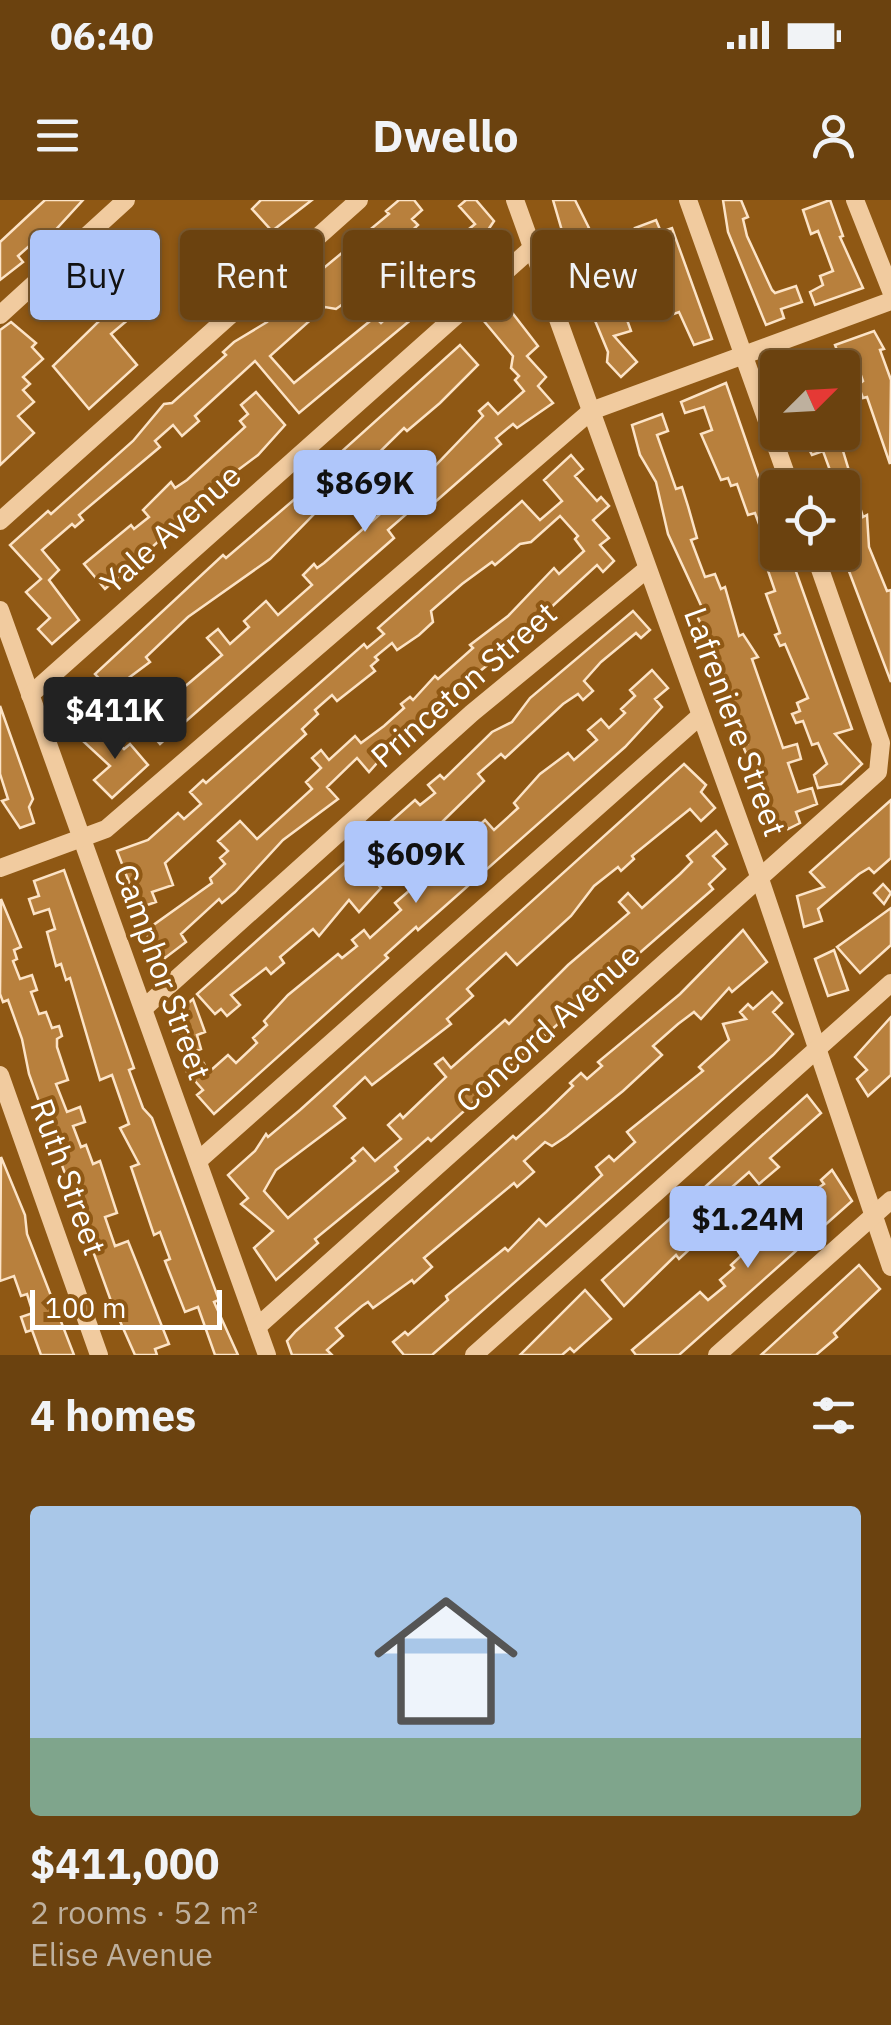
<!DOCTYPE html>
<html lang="en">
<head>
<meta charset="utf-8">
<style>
  :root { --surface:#6b420f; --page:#704918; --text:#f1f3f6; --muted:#beb09e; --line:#7e5b2f; --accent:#afc6fa }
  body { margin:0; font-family:"IBM Plex Sans",sans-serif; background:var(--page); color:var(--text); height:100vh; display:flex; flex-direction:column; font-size:38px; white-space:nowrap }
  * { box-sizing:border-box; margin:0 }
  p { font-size:32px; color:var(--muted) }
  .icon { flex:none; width:55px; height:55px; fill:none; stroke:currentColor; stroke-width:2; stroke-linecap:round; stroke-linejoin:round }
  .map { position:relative; height:1155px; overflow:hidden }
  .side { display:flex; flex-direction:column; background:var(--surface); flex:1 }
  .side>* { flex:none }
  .banner { position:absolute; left:30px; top:30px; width:832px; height:90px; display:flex; gap:20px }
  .needle { width:65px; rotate:66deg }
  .controls { position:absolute; left:760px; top:150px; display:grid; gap:20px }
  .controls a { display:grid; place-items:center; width:100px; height:100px; border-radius:10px; background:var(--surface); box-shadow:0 2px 8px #0004,0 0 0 2px var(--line); font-size:50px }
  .scale { position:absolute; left:30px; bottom:25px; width:192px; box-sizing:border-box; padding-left:10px; border:5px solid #fff; border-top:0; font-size:28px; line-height:35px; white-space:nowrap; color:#fff; -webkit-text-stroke:8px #8f5814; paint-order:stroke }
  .price { position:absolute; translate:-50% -85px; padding:0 22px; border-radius:10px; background:var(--accent); color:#111; font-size:32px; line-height:65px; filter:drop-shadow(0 2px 5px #0008) }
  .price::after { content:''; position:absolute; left:50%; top:60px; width:30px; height:22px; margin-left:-15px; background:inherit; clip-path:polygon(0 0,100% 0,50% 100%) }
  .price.active { background:#222; color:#fff }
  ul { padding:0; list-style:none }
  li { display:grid; align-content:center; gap:20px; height:530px; padding:0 30px }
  li span { display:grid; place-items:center; height:310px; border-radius:10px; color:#555 }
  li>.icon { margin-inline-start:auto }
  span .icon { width:180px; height:180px; fill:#fffc; stroke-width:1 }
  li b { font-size:42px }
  h2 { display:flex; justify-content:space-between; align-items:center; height:120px; padding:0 30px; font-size:42px }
  .tag { padding:0 35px; border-radius:10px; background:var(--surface); box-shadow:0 2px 8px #0004,0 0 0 2px var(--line); font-size:35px; line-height:90px }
  .tag.active { background:var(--accent); color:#111 }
  .status { display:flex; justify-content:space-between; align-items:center; height:70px; padding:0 50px; background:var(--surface); direction:ltr }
  .status svg { height:28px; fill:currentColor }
  header { display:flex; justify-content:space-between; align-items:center; height:130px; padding:0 30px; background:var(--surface); font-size:45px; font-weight:800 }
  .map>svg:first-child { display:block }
  .building { fill:#b8803d; stroke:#fce3c6; stroke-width:2.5 }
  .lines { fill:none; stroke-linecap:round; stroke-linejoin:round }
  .minor { stroke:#f1cb9f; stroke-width:18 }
  .labels { text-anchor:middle; stroke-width:8; stroke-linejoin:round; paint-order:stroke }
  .street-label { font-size:32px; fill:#fff; stroke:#8f5814 }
</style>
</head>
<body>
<div class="status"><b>06:40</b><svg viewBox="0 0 49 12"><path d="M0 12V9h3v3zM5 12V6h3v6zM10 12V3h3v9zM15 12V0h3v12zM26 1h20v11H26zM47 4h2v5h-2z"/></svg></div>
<header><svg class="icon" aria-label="menu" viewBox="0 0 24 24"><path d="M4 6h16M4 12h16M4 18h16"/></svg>Dwello<svg class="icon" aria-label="person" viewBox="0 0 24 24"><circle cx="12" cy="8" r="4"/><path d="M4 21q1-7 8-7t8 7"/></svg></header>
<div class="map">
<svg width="891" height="1155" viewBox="0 0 891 1155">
  <rect width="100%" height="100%" fill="#8f5814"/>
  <g class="building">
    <path d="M45 0H83L49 37 45 32 18 56 23 62 0 80V42Z"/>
    <path d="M261 0H312L272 31 252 9Z"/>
    <path d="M399 0H414L422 10 412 19 418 25 400 42 402 44 366 73 374 82 336 109 325 107 270 156 294 183 375 117 381 123 398 107 388 96 399 84 445 53 439 46 448 38 452 43 475 24 459 6 466 0H476L494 21 488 30 495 38 419 113 299 213 255 161 195 216 199 221 182 236 173 225 155 241 160 247 79 315 83 320 75 327 72 324 42 350 59 370 49 380 79 420 52 444 38 429 50 418 26 392 41 379 10 345 48 311 51 314 133 241 164 204 172 203 226 155 223 152 234 142 267 122 282 108 279 105 389 14 386 11Z"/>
    <path d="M553 0H575L589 28 581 33 598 72 609 68 621 100 632 96 637 112 626 117 631 131 614 136 637 162 621 177 607 162 608 152 572 65Z"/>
    <path d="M723 0H741L748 17 743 19 747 36 772 90 775 93 796 86 802 102 781 109 784 118 766 125 728 32Z"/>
    <path d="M830 0 843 36 840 37 863 88 815 105 810 92 823 85 820 76 833 71 818 31 811 34 803 10Z"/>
    <path d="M656 20 661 32 672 28 712 139 694 145 679 112 671 115 664 98 671 95 653 46 643 50 635 28Z"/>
    <path d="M141 80 155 97 111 134 137 165 89 209 53 166Z"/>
    <path d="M504 102 538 146 527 156 546 177 538 186 553 203 517 228 513 224 496 238 501 244 426 310 419 303 388 330 394 338 160 544 142 523 222 455 207 438 218 429 230 444 249 427 244 421 266 401 278 415 312 385 303 375 314 364 317 368 324 363 434 267 483 216 479 211 488 203 498 214 524 191 515 180 519 176 511 168 513 156 483 120Z"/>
    <path d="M11 122 36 143 32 147 43 159 23 177 30 184 23 190 34 202 18 216 34 233 0 265V130Z"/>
    <path d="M874 131 884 149 880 150 891 180 890 264 867 197 863 198 858 185 863 181 853 153 840 158 835 145Z"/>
    <path d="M460 145 478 165 440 203 407 231 404 228 340 291 336 285 314 304 319 309 270 359 188 417 146 457 150 462 111 491 95 474 223 355 226 358 310 286 320 271Z"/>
    <path d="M811 156 815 168H783V166Z"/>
    <path d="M726 183 761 284 766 282 775 305 771 307 778 323V352H789L852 529 835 534 862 564 841 584 818 588 814 575 827 564 818 543 812 545 803 521 796 523 792 514 800 511 797 503 808 498 785 444 780 446 775 435 780 433 766 394 775 391 763 356 770 354 755 313 748 315 737 284 731 286 728 278 721 280 701 234 712 230 704 207 685 213 681 202Z"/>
    <path d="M256 192 285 225 258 255 202 297 205 300 105 389 84 364 131 325 134 329 149 317 143 310 171 282 175 288 187 280 245 227 240 221 248 214 241 205Z"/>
    <path d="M662 214 668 231 657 235 676 289 682 287 688 306 697 338 691 340 705 377 715 374 721 389 725 387 739 436 743 434 758 457 752 459 783 548 797 544 801 559 788 563 798 592 812 588 817 604 796 612 800 623 788 629 785 623 771 628 764 608 768 606 743 546 747 544 719 480 725 478 718 459 713 461 708 447 712 446 696 414 704 412 668 334 656 282 640 255 632 225Z"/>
    <path d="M800 232H832L836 242 840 241 863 317 867 315 869 347 887 391 891 390V482L847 366 851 364 842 342V288H819L816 278 831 273 823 251 812 255Z"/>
    <path d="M571 255 583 269 575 276 597 301 601 297 609 306 593 320 609 338 600 345 614 361 603 372 597 365 496 458 400 537 369 572 357 558 327 587 338 599 283 640 235 692 222 703 219 699 181 734 186 742 165 758 156 752 145 731 212 683 210 678 225 664 220 658 228 651 218 641 240 621 257 639 312 589 306 582 321 568 312 558 321 550 329 560 355 536 361 543 384 526 404 508 401 504 410 497 413 500 435 476 438 479 473 448 470 445 508 416 554 368 559 374 584 351 575 339 578 336 560 316 531 342 520 344 495 365 492 362 462 384 431 411 433 422 419 435 397 450 392 443 375 457 378 460 371 466 375 471 337 501 332 495 315 510 318 514 302 529 306 534 165 663 173 685 152 692 156 702 139 708 117 651 148 640 178 613 184 619 201 604 190 592 203 580 206 583 364 444 367 448 384 434 378 428 522 301 540 320 562 301 544 280Z"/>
    <path d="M633 411 650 430 641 438 636 433 601 462 584 481 593 491 583 500 578 494 563 504 505 558 501 554 478 574 484 581 438 626 419 643 415 638 380 670 373 679 381 688 359 712 349 700 319 736 313 729 280 757 284 763 271 774 266 768 231 795 240 805 227 816 221 809 215 814 197 794 415 600 420 605 435 593 428 585 440 575 444 579 492 532 512 522 530 498Z"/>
    <path d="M652 470 668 488 655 499 662 507 625 547 418 730 416 727 385 755 388 758 214 914 197 895 203 890 187 872 195 866 176 826 188 822 179 811 193 799 205 832 197 835 201 849 196 851 209 872 228 855 236 863 257 843 253 838 267 825 264 821 288 795 338 754 342 758 357 746 352 740 364 730 370 738 401 710 395 703 475 634 473 631 485 620 494 630 518 608 514 603 540 574 568 553 574 560 597 540 588 530 601 519 609 528 625 513 621 509 635 496 630 490Z"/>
    <path d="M71 492H87L86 520 67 519Z"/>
    <path d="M0 506 33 599 29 607 34 623 20 628 2 601 8 599 0 574Z"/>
    <path d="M99 527 124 549 130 544 148 565 112 598 94 580 110 566 84 542Z"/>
    <path d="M684 564 706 585 701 592 715 608 701 621 690 609 632 656 634 659 621 671 618 667 594 686 571 716 517 765 506 753 467 789 473 796 447 819 451 824 372 885 365 877 334 906 345 918 276 970 264 991 288 1018 355 961 352 958 363 948 375 961 401 939 388 925 400 914 403 918 446 877 435 864 443 858 451 868 505 820 509 824 568 765 629 713 619 702 628 693 642 708 680 674 692 662 687 656 716 631 727 644 713 656 725 669 709 684 713 689 504 871 506 873 431 941 428 938 395 967 398 971 315 1039 318 1043 276 1080 254 1048 273 1031 241 1004 248 998 228 975 255 951 266 934 268 937 300 910Z"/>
    <path d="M891 600V658L874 673 869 668 859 674 818 709 822 721 804 727 797 696 824 687 810 672Z"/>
    <path d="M64 670 134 868 129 870 143 908 152 918 219 1100 214 1102 238 1155H215L198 1107 185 1112 165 1061 170 1059 160 1032 154 1035 131 967 139 964 120 928 129 924 112 875 100 880 70 778 66 780 61 764 56 766 47 732 55 729 49 709 34 714 29 699 39 696 34 681Z"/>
    <path d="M883 684 891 693 884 704 874 693Z"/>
    <path d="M1 699 21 747 14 750 17 759 13 761 20 779 32 775 37 790 31 792 39 814 46 812 52 828 59 826 62 836 57 839V847L68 880 56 884 67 912 80 907 85 922 73 926 81 947 86 945 93 964 100 961 117 1013 105 1017 115 1046 128 1041 169 1144 155 1149 157 1155H135L111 1101 29 874 22 839 8 800 3 802 0 794Z"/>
    <path d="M891 708V745L860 773 837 747Z"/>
    <path d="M743 730 767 762 732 792 729 788 701 819 694 812 678 824 653 846 662 855 623 891 567 936 552 946 545 942 524 961 534 972 517 987 514 983 424 1058 432 1067 414 1083 412 1080 373 1108 368 1102 362 1106 336 1128 343 1136 327 1150 332 1155H292L287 1141 296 1131 513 936 516 939 546 912 573 886 570 883 581 873 587 879 602 866 598 862 680 794Z"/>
    <path d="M834 750 848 790 828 796 815 759Z"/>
    <path d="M772 792 782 803 773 812 793 834 773 855 432 1155H404L393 1142 405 1132 408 1135 448 1100 446 1096 505 1048 508 1051 539 1019 546 1026 577 998 602 975 596 967 609 956 614 961 635 942 627 932 703 871 699 867 729 840 723 824 746 819 740 812 748 804 753 809Z"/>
    <path d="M891 817V875L868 896 857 879 867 870 855 857Z"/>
    <path d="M807 895 821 913 770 958 779 967 759 984 749 972 732 987 742 997 717 1024 679 1059 676 1055 624 1106 602 1080Z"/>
    <path d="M1 957 25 1015 27 1034 74 1155H41L32 1130 26 1132 21 1117 33 1113 27 1094 21 1096 14 1076 0 1081Z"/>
    <path d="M832 970 852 1001 679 1155H636L632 1150 700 1092 708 1100 725 1086 720 1080 734 1068 731 1065 771 1028 777 1034 798 1015 790 1006 824 984 821 980Z"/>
    <path d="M859 1065 880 1089 834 1133 837 1137 816 1155H761Z"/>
    <path d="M585 1090 611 1119 574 1152 570 1148 562 1155H520Z"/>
  </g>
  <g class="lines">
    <g class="minor">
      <path d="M515 0 760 679 891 1067"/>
      <path d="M688 0 791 288"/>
      <path d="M855 0 891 91"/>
      <path d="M0 115 126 0"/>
      <path d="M0 321 359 0"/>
      <path d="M0 410 267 1155"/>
      <path d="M30 495 532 48"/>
      <path d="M0 668 106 629 591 211 891 101"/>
      <path d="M144 808 472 513 647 369"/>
      <path d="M0 875 99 1155"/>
      <path d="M199 960 700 516"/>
      <path d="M257 1127 878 572 881 543 814 352"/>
      <path d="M474 1155 891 783"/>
      <path d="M717 1155 891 1000"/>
    </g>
  </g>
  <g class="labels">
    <g class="street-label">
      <text transform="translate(171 329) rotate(-42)" y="11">Yale Avenue</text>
      <text transform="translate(464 485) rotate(-41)" y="11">Princeton Street</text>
      <text transform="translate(735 522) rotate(70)" y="11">Lafreniere Street</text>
      <text transform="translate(162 772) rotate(70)" y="11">Camphor Street</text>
      <text transform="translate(548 828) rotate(-42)" y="11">Concord Avenue</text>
      <text transform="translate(68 977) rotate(70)" y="11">Ruth Street</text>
    </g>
  </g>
</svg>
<div class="controls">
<a><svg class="needle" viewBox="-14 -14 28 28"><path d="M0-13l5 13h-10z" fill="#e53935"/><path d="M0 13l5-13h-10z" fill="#beb09e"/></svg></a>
<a><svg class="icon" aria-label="locate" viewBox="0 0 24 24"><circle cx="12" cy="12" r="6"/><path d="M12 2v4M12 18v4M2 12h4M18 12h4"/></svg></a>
</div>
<div class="scale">100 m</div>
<b class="price" style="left:365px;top:335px">$869K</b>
<b class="price active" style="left:115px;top:562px">$411K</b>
<b class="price" style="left:416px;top:706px">$609K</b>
<b class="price" style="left:748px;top:1071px">$1.24M</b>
<div class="banner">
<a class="tag active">Buy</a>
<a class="tag">Rent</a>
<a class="tag">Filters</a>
<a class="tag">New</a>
</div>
</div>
<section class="side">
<h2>4 homes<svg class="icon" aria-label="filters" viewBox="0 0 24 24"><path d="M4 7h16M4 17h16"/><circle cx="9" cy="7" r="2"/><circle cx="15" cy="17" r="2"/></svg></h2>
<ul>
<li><span style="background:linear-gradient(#a9c7e8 75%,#7fa58c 0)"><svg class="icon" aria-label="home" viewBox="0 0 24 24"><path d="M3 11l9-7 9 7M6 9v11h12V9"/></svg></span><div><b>$411,000</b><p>2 rooms · 52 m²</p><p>Elise Avenue</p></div></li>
</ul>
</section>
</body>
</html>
